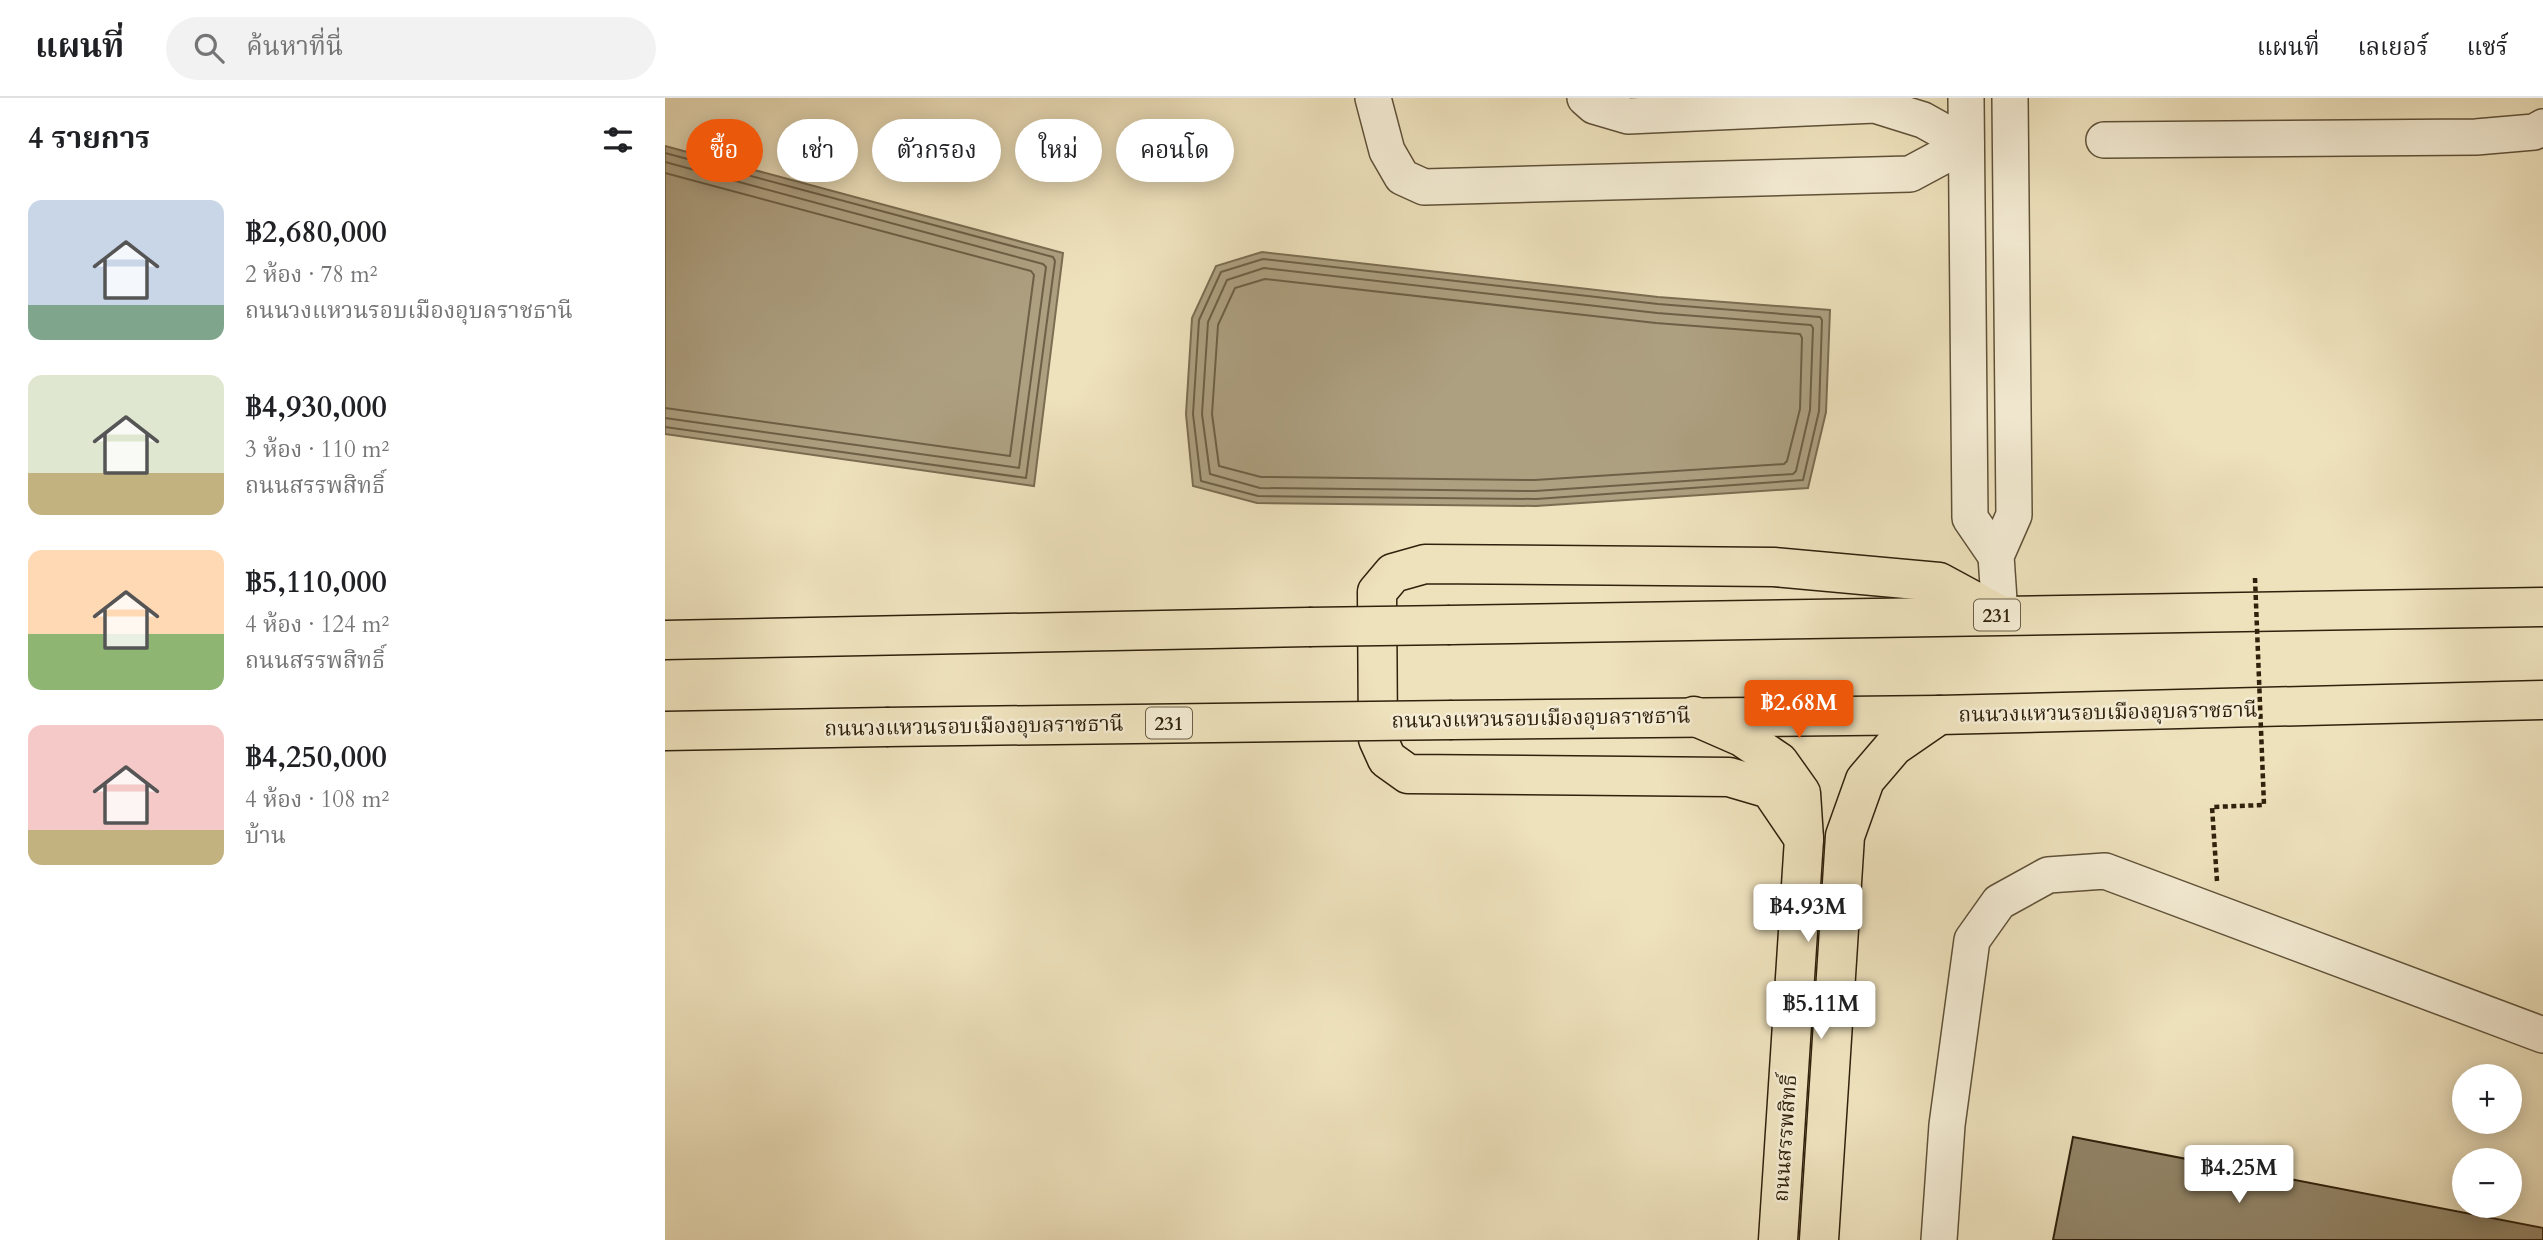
<!DOCTYPE html>
<html lang="th">
<head>
<meta charset="utf-8">
<style>
  :root { --surface:#fff; --page:#f2f2f2; --text:#202124; --muted:#757577; --line:#e0e0e0; --accent:#ea580c }
  body { margin:0; font-family:Cardo,"Noto Serif Thai",serif; background:var(--page); color:var(--text); height:100vh; display:flex; flex-direction:column; font-size:26px; white-space:nowrap }
  * { box-sizing:border-box; margin:0 }
  p { font-size:23px; color:var(--muted) }
  .icon { flex:none; width:38px; height:38px; fill:none; stroke:currentColor; stroke-width:2; stroke-linecap:round; stroke-linejoin:round }
  .map { position:relative; flex:1; overflow:hidden }
  .details { display:flex; flex-direction:column; background:var(--surface); width:665px }
  .details>* { flex:none }
  .guide { position:absolute; left:21px; top:21px; width:665px; height:63px; display:flex; gap:14px }
  .controls { position:absolute; left:1787px; top:966px; display:grid; gap:14px }
  .controls a { display:grid; place-items:center; width:70px; height:70px; border-radius:50%; background:var(--surface); box-shadow:0 4px 18px #0003; font-size:35px }
  .price { position:absolute; translate:-50% -60px; padding:0 16px; border-radius:7px; background:#fff; color:#222; font-size:23px; line-height:46px; filter:drop-shadow(0 2px 4px #0008) }
  .price::after { content:''; position:absolute; left:50%; top:42px; width:21px; height:16px; margin-left:-10px; background:inherit; clip-path:polygon(0 0,100% 0,50% 100%) }
  .price.on { background:var(--accent); color:#fff }
  ul { padding:0; list-style:none }
  li { display:flex; align-items:center; gap:21px; height:175px; padding:0 28px }
  li span { display:grid; place-items:center; flex:none; width:196px; height:140px; border-radius:14px; color:#555 }
  li>.icon { margin-inline-start:auto }
  span .icon { width:84px; height:84px; fill:#fffc; stroke-width:1 }
  li b { font-size:30px }
  h2 { display:flex; justify-content:space-between; align-items:center; height:84px; padding:0 28px; font-size:30px }
  .tag { padding:0 24px; border-radius:32px; background:var(--surface); box-shadow:0 4px 18px #0003; font-size:24px; line-height:63px }
  .tag.on { background:var(--accent); color:#fff }
  header { display:flex; align-items:center; gap:42px; box-sizing:border-box; height:98px; padding:0 35px; background:var(--surface); border-bottom:2px solid var(--line) }
  header strong { font-size:33px }
  nav { display:flex; gap:38px; margin-inline-start:auto; font-size:24px }
  .search { width:490px; height:63px; background:var(--page); display:flex; align-items:center; gap:18px; box-sizing:border-box; padding:0 24px; border-radius:38px; color:var(--muted); font-size:26px }
  main { display:flex; flex:1; min-height:0 }
  .map>svg:first-child { display:block }
  .water { fill:#ada081; stroke:#7b6d52; stroke-width:2 }
  .lines { fill:none; stroke-linecap:round; stroke-linejoin:round }
  .shore { stroke:#6e6046; stroke-width:2 }
  .building { fill:#928568; stroke:#2f210c; stroke-width:2 }
  .minor-casing { stroke:#5f5138; stroke-width:38 }
  .major-casing { stroke:#2f210c; stroke-width:41 }
  .highway-casing { stroke:#2f210c; stroke-width:41 }
  .path { stroke:#2f210c; stroke-width:4.5; stroke-dasharray:5 3.5; stroke-linecap:butt }
  .minor { stroke:#f4ecd4; stroke-width:35 }
  .major { stroke:#eee2bd; stroke-width:38 }
  .highway { stroke:#eee2bd; stroke-width:38 }
  .highway-bridge-casing { stroke:#2f210c; stroke-width:41; stroke-linecap:butt }
  .path-bridge { stroke:#2f210c; stroke-width:4.5; stroke-dasharray:5 3.5; stroke-linecap:butt }
  .highway-bridge { stroke:#eee2bd; stroke-width:38 }
  .labels { text-anchor:middle; stroke-width:5; stroke-linejoin:round; paint-order:stroke }
  .shield { fill:#f4ecd4; stroke:#6a5e48; stroke-width:2 }
  .shield-label { font-size:19px; font-weight:bold; fill:#2f210c }
  .street-label { font-size:21px; fill:#2f210c; stroke:#f4ecd4 }
</style>
</head>
<body>
<header>
<strong>แผนที่</strong>
<div class="search"><svg class="icon" aria-label="search" viewBox="0 0 24 24"><circle cx="10" cy="10" r="6"/><path d="M15 15l6 6"/></svg>ค้นหาที่นี่</div>
<nav><a>แผนที่</a><a>เลเยอร์</a><a>แชร์</a></nav>
</header>
<main>
<section class="details">
<h2>4 รายการ<svg class="icon" aria-label="filters" viewBox="0 0 24 24"><path d="M4 7h16M4 17h16"/><circle cx="9" cy="7" r="2"/><circle cx="15" cy="17" r="2"/></svg></h2>
<ul>
<li><span style="background:linear-gradient(#c9d6e8 75%,#7fa58c 0)"><svg class="icon" aria-label="home" viewBox="0 0 24 24"><path d="M3 11l9-7 9 7M6 9v11h12V9"/></svg></span><div><b>฿2,680,000</b><p>2 ห้อง · 78 m²</p><p>ถนนวงแหวนรอบเมืองอุบลราชธานี</p></div></li>
<li><span style="background:linear-gradient(#dfe7d0 70%,#c2b280 0)"><svg class="icon" aria-label="home" viewBox="0 0 24 24"><path d="M3 11l9-7 9 7M6 9v11h12V9"/></svg></span><div><b>฿4,930,000</b><p>3 ห้อง · 110 m²</p><p>ถนนสรรพสิทธิ์</p></div></li>
<li><span style="background:linear-gradient(#ffd9b3 60%,#8fb573 0)"><svg class="icon" aria-label="home" viewBox="0 0 24 24"><path d="M3 11l9-7 9 7M6 9v11h12V9"/></svg></span><div><b>฿5,110,000</b><p>4 ห้อง · 124 m²</p><p>ถนนสรรพสิทธิ์</p></div></li>
<li><span style="background:linear-gradient(#f6c9c9 75%,#c2b280 0)"><svg class="icon" aria-label="home" viewBox="0 0 24 24"><path d="M3 11l9-7 9 7M6 9v11h12V9"/></svg></span><div><b>฿4,250,000</b><p>4 ห้อง · 108 m²</p><p>บ้าน</p></div></li>
</ul>
</section>
<div class="map">
<svg width="1878" height="1142" viewBox="0 0 1878 1142">
  <rect width="100%" height="100%" fill="#eee2bd"/>
  <filter id="stains"><feTurbulence type="fractalNoise" baseFrequency=".00286" numOctaves="4"/><feColorMatrix values="0 0 0 0 .2 0 0 0 0 .09 0 0 0 0 .02 0 0 0 .5 -.17"/></filter>
  <radialGradient id="worn" r=".72"><stop offset=".6" stop-color="#630" stop-opacity="0"/><stop offset="1" stop-color="#630" stop-opacity=".3"/></radialGradient>
  <g class="water">
    <path d="M0 48 398 155 369 388 0 336Z"/>
    <path d="M597 154 993 199 1165 212 1161 314 1143 390 871 408 592 405 528 388 521 316 527 220 551 168Z"/>
  </g>
  <g class="lines">
    <g class="shore">
      <path d="M0 55 388 159 390 163 361 380 0 329"/>
      <path d="M0 64 378 166 381 169 354 370 0 320"/>
      <path d="M0 75 366 173 369 177 345 358 0 310"/>
      <path d="M598 161 993 206 1155 219 1157 222 1154 313 1138 382 871 401 593 398 536 383 528 316 534 222 556 174Z"/>
      <path d="M599 170 992 215 1146 227 1148 230 1145 312 1131 373 1128 376 870 393 595 390 545 376 537 316 543 224 562 182Z"/>
      <path d="M600 181 991 225 1135 236 1137 240 1135 311 1122 363 1119 366 870 382 596 379 554 368 547 316 553 227 570 190Z"/>
    </g>
  </g>
  <path class="building" d="M1408 1039 1878 1130V1142H1388Z"/>
  <g class="lines">
    <g class="minor-casing">
      <g id="minor">
        <path d="M708 0 722 53 737 79 759 89 1245 76 1301 46"/>
        <path d="M920 0 929 8 963 18 1210 7 1258 22 1301 46"/>
        <path d="M1301 0 1305 420 1331 458"/>
        <path d="M1439 42 1811 39 1869 34 1878 29"/>
        <path d="M1335 517 1331 458 1349 417 1345 0"/>
        <path d="M1274 1142 1282 1027 1307 842 1334 804 1383 777 1440 773 1878 937"/>
      </g>
    </g>
    <g class="major-casing">
      <g id="major">
        <path d="M1029 618 1077 639 1114 664 1136 695 1139 741 1113 1142"/>
        <path d="M1154 1142 1180 738 1200 682 1229 648 1274 617"/>
      </g>
    </g>
    <g class="highway-casing">
      <g id="highway">
        <path d="M785 527 1878 509"/>
        <path d="M0 542 644 529"/>
        <path d="M787 622 1274 617 1878 602"/>
        <path d="M0 633 221 629"/>
        <path d="M1139 741 1105 691 1064 679 743 676 722 661 713 641 712 494 728 475 760 466 1109 469 1274 484 1335 517"/>
      </g>
    </g>
    <path class="path" d="M1552 783 1547 709 1599 707"/>
    <use href="#minor" class="minor"/>
    <use href="#major" class="major"/>
    <use href="#highway" class="highway"/>
    <g class="highway-bridge-casing">
      <g id="highway-bridge">
        <path d="M644 529 785 527"/>
        <path d="M221 629 787 622"/>
      </g>
    </g>
    <path class="path-bridge" d="M1590 480 1599 707"/>
    <use href="#highway-bridge" class="highway-bridge"/>
  </g>
  <g class="labels">
    <g class="shield">
      <rect x="1309" y="501.5" width="46" height="31" rx="5"/>
      <rect x="481" y="609.5" width="46" height="31" rx="5"/>
    </g>
    <g class="shield-label">
      <text x="1332" y="524">231</text>
      <text x="504" y="632">231</text>
    </g>
    <g class="street-label">
      <text transform="translate(1443 614) rotate(-1)" y="7">ถนนวงแหวนรอบเมืองอุบลราชธานี</text>
      <text transform="translate(876 620) rotate(-1)" y="7">ถนนวงแหวนรอบเมืองอุบลราชธานี</text>
      <text transform="translate(309 628) rotate(-1)" y="7">ถนนวงแหวนรอบเมืองอุบลราชธานี</text>
      <text transform="translate(1120 1040) rotate(-86)" y="7">ถนนสรรพสิทธิ์</text>
    </g>
  </g>
  <rect width="100%" height="100%" filter="url(#stains)"/>
  <rect width="100%" height="100%" fill="url(#worn)"/>
</svg>
<div class="controls">
<a>+</a>
<a>−</a>
</div>
<b class="price on" style="left:1134px;top:642px">฿2.68M</b>
<b class="price" style="left:1143px;top:846px">฿4.93M</b>
<b class="price" style="left:1156px;top:943px">฿5.11M</b>
<b class="price" style="left:1574px;top:1107px">฿4.25M</b>
<div class="guide">
<a class="tag on">ซื้อ</a>
<a class="tag">เช่า</a>
<a class="tag">ตัวกรอง</a>
<a class="tag">ใหม่</a>
<a class="tag">คอนโด</a>
</div>
</div>
</main>
</body>
</html>
